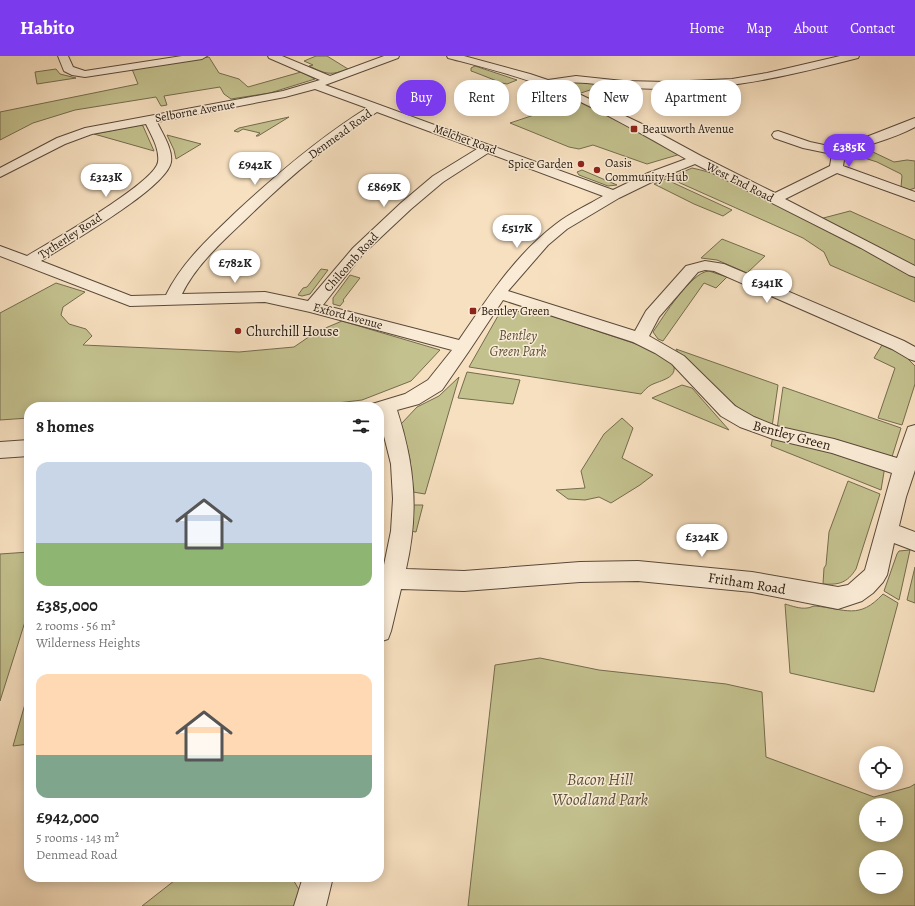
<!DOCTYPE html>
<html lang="en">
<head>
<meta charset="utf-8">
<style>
  :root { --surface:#fff; --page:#f6f6f6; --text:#222; --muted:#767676; --accent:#7c3aed }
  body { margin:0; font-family:Alegreya,serif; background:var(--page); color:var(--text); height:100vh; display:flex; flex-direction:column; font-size:15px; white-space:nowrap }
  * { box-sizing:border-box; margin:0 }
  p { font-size:13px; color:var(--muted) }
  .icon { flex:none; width:22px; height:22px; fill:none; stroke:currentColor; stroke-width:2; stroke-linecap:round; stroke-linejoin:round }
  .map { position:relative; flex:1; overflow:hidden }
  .side { position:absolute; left:24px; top:346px; width:360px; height:480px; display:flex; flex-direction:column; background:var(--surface); border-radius:16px; box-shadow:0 2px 10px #0003 }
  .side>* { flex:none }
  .top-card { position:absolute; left:396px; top:24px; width:380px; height:36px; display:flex; gap:8px }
  .buttons { position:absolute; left:859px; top:690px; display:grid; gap:8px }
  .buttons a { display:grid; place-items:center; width:44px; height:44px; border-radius:50%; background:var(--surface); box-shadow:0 2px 10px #0003; font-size:20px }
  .price { position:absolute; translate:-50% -34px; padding:0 9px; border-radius:14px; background:#fff; color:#222; font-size:13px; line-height:26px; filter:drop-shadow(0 1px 2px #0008) }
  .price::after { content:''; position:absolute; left:50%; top:24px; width:12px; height:9px; margin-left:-6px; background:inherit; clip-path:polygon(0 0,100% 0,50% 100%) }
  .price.current { background:var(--accent); color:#fff }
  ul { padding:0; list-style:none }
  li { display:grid; align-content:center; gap:8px; height:212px; padding:0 12px }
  li span { display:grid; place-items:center; height:124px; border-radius:12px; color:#555 }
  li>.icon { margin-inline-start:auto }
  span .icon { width:72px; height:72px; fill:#fffc; stroke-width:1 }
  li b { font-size:17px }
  h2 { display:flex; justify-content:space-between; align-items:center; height:48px; padding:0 12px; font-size:17px }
  .pill { padding:0 14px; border-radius:16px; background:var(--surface); box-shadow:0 2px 10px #0003; font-size:14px; line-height:36px }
  .pill.current { background:var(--accent); color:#fff }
  header { display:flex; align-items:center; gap:24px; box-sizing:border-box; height:56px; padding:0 20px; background:var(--accent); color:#fff }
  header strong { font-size:19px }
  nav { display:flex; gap:22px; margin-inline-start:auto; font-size:14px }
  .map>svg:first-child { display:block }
  .green { fill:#c3c18e; stroke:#746c4e; fill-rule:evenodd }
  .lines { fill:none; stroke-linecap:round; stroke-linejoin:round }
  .minor-casing { stroke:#59493a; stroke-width:2 }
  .minor { fill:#faebd6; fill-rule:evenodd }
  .poi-dot { fill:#8f2418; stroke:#faebd6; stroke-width:1.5 }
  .labels { text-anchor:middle; stroke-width:3; stroke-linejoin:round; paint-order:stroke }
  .far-street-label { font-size:12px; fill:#24170d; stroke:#faebd6 }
  .far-poi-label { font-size:12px; fill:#24170d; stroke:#faebd6; text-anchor:start }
  .poi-label { font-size:14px; fill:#24170d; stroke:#faebd6; text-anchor:start }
  .park-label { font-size:14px; font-style:italic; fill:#5c523a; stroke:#faebd6 }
  .street-label { font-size:14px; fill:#24170d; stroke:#faebd6 }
  .near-park-label { font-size:17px; font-style:italic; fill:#5c523a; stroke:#faebd6 }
</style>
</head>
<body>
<header>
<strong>Habito</strong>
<nav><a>Home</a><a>Map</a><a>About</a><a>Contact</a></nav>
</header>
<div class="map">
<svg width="915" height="850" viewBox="0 0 915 850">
  <rect width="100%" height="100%" fill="#f7e0c0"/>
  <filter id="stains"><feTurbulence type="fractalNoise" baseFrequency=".005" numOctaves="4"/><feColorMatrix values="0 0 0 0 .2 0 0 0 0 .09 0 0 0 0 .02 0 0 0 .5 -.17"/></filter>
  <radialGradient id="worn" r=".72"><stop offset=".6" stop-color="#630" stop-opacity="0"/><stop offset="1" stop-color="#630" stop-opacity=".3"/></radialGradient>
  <g class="green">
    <path d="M316 0H327L348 13C330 20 326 18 309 10L313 9 304 5Z"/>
    <path d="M209 1 219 17 239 23 248 31 301 16 315 23 270 37 231 43 224 38 220 31 164 40 167 49 161 50 156 41 75 54 33 67 0 84V56L138 28 132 13Z"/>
    <path d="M475 10 517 24 507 28 502 27 474 16 471 15V12Z"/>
    <path d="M56 13 60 18 76 22 37 28 35 16Z"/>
    <path d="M567 24 608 28 581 37 575 35 573 39 563 34 559 27Z"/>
    <path d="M576 40 684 97 647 108 593 89 579 93 569 91 510 67 567 48Z"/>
    <path d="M289 61 258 80H256L260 77 243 73 238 76 234 75 239 72Z"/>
    <path d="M141 69 143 70 154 95 94 78Z"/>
    <path d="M167 79 201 88 176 103 174 94Z"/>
    <path d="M865 96H873L894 106 907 104 915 105V132L909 134 901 131 902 120 901 118 877 106 858 100V99Z"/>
    <path d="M692 112C732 120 776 146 812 165L850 155 915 184V246L830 209 824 196 803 182 669 122Z"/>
    <path d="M582 114 617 129 608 130 579 119 577 116Z"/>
    <path d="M665 123 732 154 723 160 694 148 654 128Z"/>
    <path d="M722 183 765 200 747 217 717 204 701 202Z"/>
    <path d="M321 213 328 214 310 238 302 240 298 239 303 232 307 231Z"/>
    <path d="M709 215 727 221 716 232 704 227 663 285 658 283 653 276C663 261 691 216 709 215Z"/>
    <path d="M350 219 360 222 343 244 344 245 340 250 333 248V242Z"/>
    <path d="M56 227 85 236 63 251 61 259 69 268 86 273 92 280 83 289 239 296 294 291 316 276 342 265 440 294 411 325 362 344 304 351H29V362L0 364V257Z"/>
    <path d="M503 251 534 260 537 255 648 292 673 307C679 322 661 324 651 329 647 331 644 335 641 338L469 311Z"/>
    <path d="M882 289 904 299 915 310V328L902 369 878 362 895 312 874 302Z"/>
    <path d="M676 293 778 329 772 371C736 357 720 334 693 309 688 304 678 298 676 293Z"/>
    <path d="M467 316 520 324 513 348 458 342Z"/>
    <path d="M459 321 425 438 413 436 410 403 401 368 417 351 439 340Z"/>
    <path d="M682 329 692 332 729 374 652 342Z"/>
    <path d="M783 331 901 372 891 404 777 373Z"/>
    <path d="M622 362 633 372 622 402 653 419 640 429 611 447 599 441 585 444 568 443 556 434 585 432 581 415 604 378Z"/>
    <path d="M773 380 885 410 881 434 771 390Z"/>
    <path d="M848 425 880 438 856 513C847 527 839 529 823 528L824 512 826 509 829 476Z"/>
    <path d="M413 449H423L416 476 410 475Z"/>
    <path d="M910 494 899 544 884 535 897 498 899 495Z"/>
    <path d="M29 496V553L0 645V498Z"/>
    <path d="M915 511V547L907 544Z"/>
    <path d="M883 538 898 547 874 636 790 617 785 548C792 550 800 553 807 552 810 552 812 550 815 550 846 553 859 564 883 538Z"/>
    <path d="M540 602 599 614 726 628 762 636 766 701 874 741 910 731 915 728V850H468L495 609ZM866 749H896V779H866ZM866 801H896V831H866Z"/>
    <path d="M29 634V688L13 690Z"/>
    <path d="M179 821 292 822 309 850H142Z"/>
  </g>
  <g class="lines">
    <g class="minor-casing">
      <g id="minor">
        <path d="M58 0H68L73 11 85 15 182 0H207L202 3 85 21 72 19 64 15Z"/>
        <path d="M268 0H282L330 20 384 0H399L398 2 325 29 613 134 648 117 686 103C644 79 602 55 559 36 523 21 486 12 448 2L447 0H464L530 18 548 24 576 20 623 25 668 26 732 23 767 17 840 0H859L858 2C799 17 740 32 679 33 660 33 640 33 621 31 600 29 579 24 558 28L642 68 701 100 775 137 830 110 832 98 803 92 774 82 772 79 774 76 778 75 810 86 838 92 915 62V71C893 83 868 88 845 98L843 110 915 136V145L837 117 785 143 915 210V221L909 219 861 192 695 108 658 123 619 142 567 173 548 189 508 235 635 275 646 255 686 210 705 205 724 208 904 285 915 291V305L909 303 892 293 714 215 705 214 698 216 659 261 649 280 684 300 735 350 754 361 776 370 834 383 897 402 908 371 915 369V414L906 441 899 470 915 476V495L894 487 887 519 883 526 873 537 862 545 838 553 752 536 638 525 580 526 464 535 401 533 391 575 388 583 379 586V521L384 509 391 475 393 443 391 408 379 360V351H371L372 348 405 338 428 324 452 294 310 256 265 246 130 250 0 200V190L27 200C50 186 155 127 158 106 160 93 151 79 146 68L92 78 65 88 0 121V112L57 82 85 72 283 35 320 24 269 2ZM315 33 367 52C319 82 277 118 236 156 210 181 182 206 166 239L131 240 41 205C66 189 167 132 171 106 173 93 162 77 157 66L285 41ZM377 56 477 93 433 120 401 147 353 192 308 245 265 236 182 238C196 209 222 186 245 164 286 124 329 87 377 56ZM488 97 603 140C588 149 570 157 556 168 514 200 488 242 459 284L323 249 363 198 411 153 443 126ZM503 244 633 286 655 297 672 308 721 360 740 371 773 383 832 397 892 417 865 514 848 529 838 531 752 516 638 505 580 506 464 515 406 513C419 456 415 410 397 354L419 348 442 334 469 295Z"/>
        <path d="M29 384V400L0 402V386Z"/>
        <path d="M303 821H333L326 850H294Z"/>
      </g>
    </g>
    <use href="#minor" class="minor"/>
  </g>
  <g class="poi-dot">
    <rect x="630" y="69" width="8" height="8" rx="2"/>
    <circle cx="581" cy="108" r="4"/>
    <circle cx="597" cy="114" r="4"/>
    <rect x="469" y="251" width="8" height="8" rx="2"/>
    <circle cx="238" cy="275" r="4"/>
  </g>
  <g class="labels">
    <g class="far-street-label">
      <text transform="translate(195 55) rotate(-10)" y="4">Selborne Avenue</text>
      <text transform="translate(340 78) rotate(-36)" y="4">Denmead Road</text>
      <text transform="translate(465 83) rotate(20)" y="4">Melchet Road</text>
      <text transform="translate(740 126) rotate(27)" y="4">West End Road</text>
      <text transform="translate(70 180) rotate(-33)" y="4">Tytherley Road</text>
      <text transform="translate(351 206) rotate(-48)" y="4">Chilcomb Road</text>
      <text transform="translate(348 260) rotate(15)" y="4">Exford Avenue</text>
    </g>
    <g class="far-poi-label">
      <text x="642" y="77">Beauworth Avenue</text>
      <text x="605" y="111">Oasis<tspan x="605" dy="14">Community Hub</tspan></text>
      <text x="573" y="112" text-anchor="end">Spice Garden</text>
      <text x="481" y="259">Bentley Green</text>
    </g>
    <g class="poi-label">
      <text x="246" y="280">Churchill House</text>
    </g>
    <g class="park-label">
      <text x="518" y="284">Bentley<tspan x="518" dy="16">Green Park</tspan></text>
    </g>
    <g class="street-label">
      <text transform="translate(792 379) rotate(15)" y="5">Bentley Green</text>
      <text transform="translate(747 527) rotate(9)" y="5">Fritham Road</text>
    </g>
    <g class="near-park-label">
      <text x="600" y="729">Bacon Hill<tspan x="600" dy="20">Woodland Park</tspan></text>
    </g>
  </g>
  <rect width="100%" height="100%" filter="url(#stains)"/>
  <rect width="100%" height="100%" fill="url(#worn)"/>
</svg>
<div class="buttons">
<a><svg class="icon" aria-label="locate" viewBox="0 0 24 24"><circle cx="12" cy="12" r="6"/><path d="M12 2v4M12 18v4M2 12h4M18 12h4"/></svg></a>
<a>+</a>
<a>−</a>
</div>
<b class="price current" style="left:849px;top:112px">£385K</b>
<b class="price" style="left:255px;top:130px">£942K</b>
<b class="price" style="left:106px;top:142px">£323K</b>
<b class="price" style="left:384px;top:152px">£869K</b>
<b class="price" style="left:517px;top:193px">£517K</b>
<b class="price" style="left:235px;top:228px">£782K</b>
<b class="price" style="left:767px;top:248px">£341K</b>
<b class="price" style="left:702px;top:502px">£324K</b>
<div class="top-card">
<a class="pill current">Buy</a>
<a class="pill">Rent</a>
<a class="pill">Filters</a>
<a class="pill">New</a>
<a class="pill">Apartment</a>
</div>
<section class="side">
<h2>8 homes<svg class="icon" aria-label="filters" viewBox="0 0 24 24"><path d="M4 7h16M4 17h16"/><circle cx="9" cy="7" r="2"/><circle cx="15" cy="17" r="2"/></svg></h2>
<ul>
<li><span style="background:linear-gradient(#c9d6e8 65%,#8fb573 0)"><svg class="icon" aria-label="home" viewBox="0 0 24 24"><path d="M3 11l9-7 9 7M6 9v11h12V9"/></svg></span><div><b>£385,000</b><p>2 rooms · 56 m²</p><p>Wilderness Heights</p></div></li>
<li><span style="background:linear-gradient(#ffd9b3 65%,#7fa58c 0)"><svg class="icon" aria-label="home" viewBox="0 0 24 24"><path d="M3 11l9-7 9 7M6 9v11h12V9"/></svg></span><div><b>£942,000</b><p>5 rooms · 143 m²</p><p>Denmead Road</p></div></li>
</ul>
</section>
</div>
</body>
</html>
